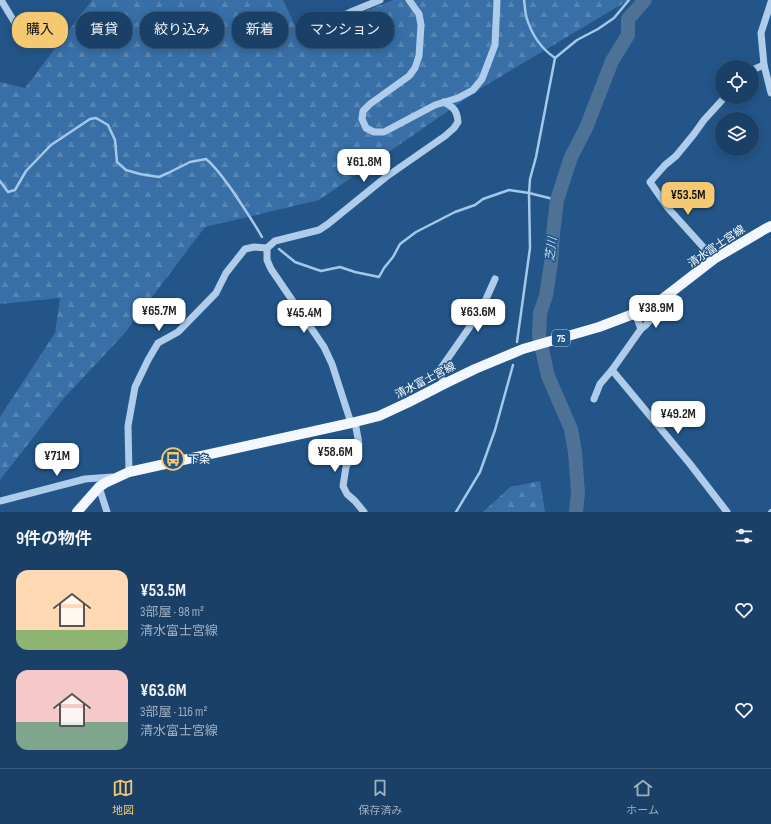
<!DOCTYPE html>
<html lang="ja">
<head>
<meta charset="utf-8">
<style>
  :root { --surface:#1a4067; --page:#274b70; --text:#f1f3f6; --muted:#9fafc0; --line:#38597b; --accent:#f5c872 }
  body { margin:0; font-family:"Sofia Sans Condensed","Noto Sans JP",sans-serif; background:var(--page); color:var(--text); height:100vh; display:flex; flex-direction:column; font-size:15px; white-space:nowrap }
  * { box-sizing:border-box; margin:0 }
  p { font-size:13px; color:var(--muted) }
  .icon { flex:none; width:22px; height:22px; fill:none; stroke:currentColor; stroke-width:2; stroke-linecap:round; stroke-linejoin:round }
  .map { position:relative; height:512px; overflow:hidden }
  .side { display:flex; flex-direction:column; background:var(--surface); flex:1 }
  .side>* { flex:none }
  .top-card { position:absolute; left:12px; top:12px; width:400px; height:36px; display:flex; gap:8px }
  .fabs { position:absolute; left:715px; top:60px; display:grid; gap:8px }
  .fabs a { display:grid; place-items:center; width:44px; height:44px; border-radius:50%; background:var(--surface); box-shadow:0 2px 10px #0003,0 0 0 1px var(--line); font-size:20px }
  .price { position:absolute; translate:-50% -34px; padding:0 9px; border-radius:8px; background:#fff; color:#222; font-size:13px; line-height:26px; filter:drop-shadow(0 1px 2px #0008) }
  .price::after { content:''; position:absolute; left:50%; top:24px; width:12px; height:9px; margin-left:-6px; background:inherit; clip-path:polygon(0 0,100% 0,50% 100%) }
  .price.selected { background:var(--accent); color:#111 }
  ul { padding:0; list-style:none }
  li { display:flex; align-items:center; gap:12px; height:100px; padding:0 16px }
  li span { display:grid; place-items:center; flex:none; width:112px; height:80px; border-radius:12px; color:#555 }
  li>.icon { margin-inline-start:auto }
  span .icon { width:48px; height:48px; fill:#fffc; stroke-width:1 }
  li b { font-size:17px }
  h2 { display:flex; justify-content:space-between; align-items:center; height:48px; padding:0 16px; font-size:17px }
  .tag { padding:0 14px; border-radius:16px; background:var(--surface); box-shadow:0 2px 10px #0003,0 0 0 1px var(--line); font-size:14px; line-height:36px }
  .tag.selected { background:var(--accent); color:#111 }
  .tabs { display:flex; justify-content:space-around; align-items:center; height:56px; border-top:1px solid var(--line); background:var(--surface); font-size:11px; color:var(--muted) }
  .tabs a { display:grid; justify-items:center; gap:2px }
  .tabs .selected { color:var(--accent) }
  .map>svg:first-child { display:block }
  .forest { fill:url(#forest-firs) }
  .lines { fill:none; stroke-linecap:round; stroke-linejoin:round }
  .stream { stroke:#a3c8eb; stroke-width:2.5 }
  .river { stroke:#4e7196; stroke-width:14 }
  .minor { stroke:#afcdea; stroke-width:7 }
  .major { stroke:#f3f8fe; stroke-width:10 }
  .labels { text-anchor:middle; stroke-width:3; stroke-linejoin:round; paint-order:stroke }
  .shield { fill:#235589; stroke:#bdccdc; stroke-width:1 }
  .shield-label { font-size:10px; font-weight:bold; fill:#fff }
  .street-label { font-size:11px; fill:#fff; stroke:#235589 }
  .poi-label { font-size:11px; fill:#fff; stroke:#235589; text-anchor:start }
  .water-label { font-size:12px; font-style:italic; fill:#bbd7f1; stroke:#235589 }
</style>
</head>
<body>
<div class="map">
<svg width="771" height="512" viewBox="0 0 771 512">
  <defs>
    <pattern id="forest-firs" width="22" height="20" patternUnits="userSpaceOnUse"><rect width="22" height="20" fill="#376fa6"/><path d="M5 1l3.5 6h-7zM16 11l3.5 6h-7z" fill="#5585b3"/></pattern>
  </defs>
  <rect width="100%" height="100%" fill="#235589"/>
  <g class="forest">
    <path d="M92 0H283L300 36 393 0H629L483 87 319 200 205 227 124 334 64 398 0 480V417L55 333 60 298 0 304V82L25 88Z"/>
    <path d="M540 481 545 512H483L510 487Z"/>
  </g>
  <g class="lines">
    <g class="stream">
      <path d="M524 0C525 6 525 14 527 19 532 35 542 49 555 58"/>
      <path d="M0 181 8 192 15 190 26 171 51 145 90 119 96 118 108 125 115 140 117 162 126 170 140 174 159 177 168 173 190 162 206 159C216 167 224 179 232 190 242 205 253 221 262 237"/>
      <path d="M279 249 295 262 321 271 340 267 355 272 379 277 384 268 393 257 400 244 416 232 455 212 475 205 483 199 509 190 529 193 557 200"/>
      <path d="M517 342 530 248 529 193 530 179 536 157 555 58 577 40 598 29 614 18 629 0"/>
      <path d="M456 512 480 472 495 430 513 365"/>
      <path d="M769 512 771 510"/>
    </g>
    <path class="river" d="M576 512 578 493 575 452 571 429 548 376 539 336 540 313 546 296 551 263 553 234 557 200 571 157 586 128 612 61 628 35V19L645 0"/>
    <g class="minor">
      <path d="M1 0 15 23 17 30"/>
      <path d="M409 0 419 14 421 25 419 56 415 68 409 76 370 104 363 111 362 119 366 128 374 132H384L435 105 458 98 473 90 482 79 495 45 497 0"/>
      <path d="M771 2 761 33 764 65 771 93"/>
      <path d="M326 24 353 11 380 0"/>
      <path d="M752 70 764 65"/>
      <path d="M267 248V260L271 269 324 347 332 364 351 423"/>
      <path d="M714 259 668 208 650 182 665 165 676 156 694 134 704 120 725 97"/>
      <path d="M641 329 646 325 656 313"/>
      <path d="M612 370 690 464 727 512"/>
      <path d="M444 384 439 371 469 328 486 299 495 279"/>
      <path d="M594 399 600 384 612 370 641 329 636 316V313"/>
      <path d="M355 422 359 444 346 467 343 486 347 494 355 501 364 512"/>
      <path d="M129 472 128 426 135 387 148 360 158 343 178 332 216 293 226 273 245 249 254 247 267 248 275 241 319 230 328 224 386 177 445 136 454 128 458 122C457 110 454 108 444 102"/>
      <path d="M99 487 107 512"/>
      <path d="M0 501 85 479 112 477"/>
    </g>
    <path class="major" d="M77 512 99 487 105 483 129 472 351 423 379 416 409 402 444 384 475 369 523 349 599 327 636 313 661 300 714 259 765 229 771 226"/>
  </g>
  <defs>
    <g id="bus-ring" transform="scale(1.15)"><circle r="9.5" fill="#235589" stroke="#f5c872" stroke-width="1.5"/><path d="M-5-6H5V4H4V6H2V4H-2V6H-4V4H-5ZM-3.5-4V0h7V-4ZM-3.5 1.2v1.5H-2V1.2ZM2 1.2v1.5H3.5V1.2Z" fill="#f5c872"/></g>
  </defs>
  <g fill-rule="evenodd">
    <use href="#bus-ring" x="173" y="459"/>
  </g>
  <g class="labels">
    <rect class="shield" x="552" y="330" width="18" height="16" rx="3"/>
    <g class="shield-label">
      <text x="561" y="342">75</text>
    </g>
    <g class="street-label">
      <text transform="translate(716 246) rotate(-34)" y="4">清水富士宮線</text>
      <text transform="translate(425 380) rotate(-27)" y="4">清水富士宮線</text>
    </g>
    <g class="poi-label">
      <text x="188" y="463">下条</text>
    </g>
    <g class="water-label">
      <text transform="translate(551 249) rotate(-83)" y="4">芝川</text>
    </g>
  </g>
</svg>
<div class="fabs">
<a><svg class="icon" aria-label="locate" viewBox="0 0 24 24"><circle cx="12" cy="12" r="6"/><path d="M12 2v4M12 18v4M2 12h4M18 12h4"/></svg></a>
<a><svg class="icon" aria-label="layers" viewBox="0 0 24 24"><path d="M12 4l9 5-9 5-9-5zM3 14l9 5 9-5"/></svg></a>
</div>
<b class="price" style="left:364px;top:183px">¥61.8M</b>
<b class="price selected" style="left:688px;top:216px">¥53.5M</b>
<b class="price" style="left:656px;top:329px">¥38.9M</b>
<b class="price" style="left:159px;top:332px">¥65.7M</b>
<b class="price" style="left:478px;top:333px">¥63.6M</b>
<b class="price" style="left:304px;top:334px">¥45.4M</b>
<b class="price" style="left:678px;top:435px">¥49.2M</b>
<b class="price" style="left:335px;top:473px">¥58.6M</b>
<b class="price" style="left:57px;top:477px">¥71M</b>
<div class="top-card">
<a class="tag selected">購入</a>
<a class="tag">賃貸</a>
<a class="tag">絞り込み</a>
<a class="tag">新着</a>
<a class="tag">マンション</a>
</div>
</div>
<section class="side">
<h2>9件の物件<svg class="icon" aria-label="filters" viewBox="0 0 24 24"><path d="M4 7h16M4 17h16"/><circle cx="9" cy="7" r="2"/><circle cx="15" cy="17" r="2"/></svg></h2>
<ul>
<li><span style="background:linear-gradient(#ffd9b3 75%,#8fb573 0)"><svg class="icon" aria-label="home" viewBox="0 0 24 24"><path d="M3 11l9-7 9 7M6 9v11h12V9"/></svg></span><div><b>¥53.5M</b><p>3部屋 · 98 m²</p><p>清水富士宮線</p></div><svg class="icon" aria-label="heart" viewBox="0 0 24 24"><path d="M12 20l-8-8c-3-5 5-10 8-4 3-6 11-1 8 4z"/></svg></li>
<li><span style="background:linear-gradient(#f6c9c9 65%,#7fa58c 0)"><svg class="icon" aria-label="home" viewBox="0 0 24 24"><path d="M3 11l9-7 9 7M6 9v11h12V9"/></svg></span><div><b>¥63.6M</b><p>3部屋 · 116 m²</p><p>清水富士宮線</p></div><svg class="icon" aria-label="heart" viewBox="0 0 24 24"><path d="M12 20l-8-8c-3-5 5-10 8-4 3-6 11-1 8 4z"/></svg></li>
</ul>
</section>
<nav class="tabs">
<a class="selected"><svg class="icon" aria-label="map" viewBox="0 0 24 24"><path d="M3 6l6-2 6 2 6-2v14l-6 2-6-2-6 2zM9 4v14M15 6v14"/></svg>地図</a>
<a><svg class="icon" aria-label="saved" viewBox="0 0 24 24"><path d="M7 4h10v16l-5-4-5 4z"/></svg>保存済み</a>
<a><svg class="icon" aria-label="home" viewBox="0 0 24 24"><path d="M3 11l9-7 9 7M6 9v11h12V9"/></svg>ホーム</a>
</nav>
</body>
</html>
